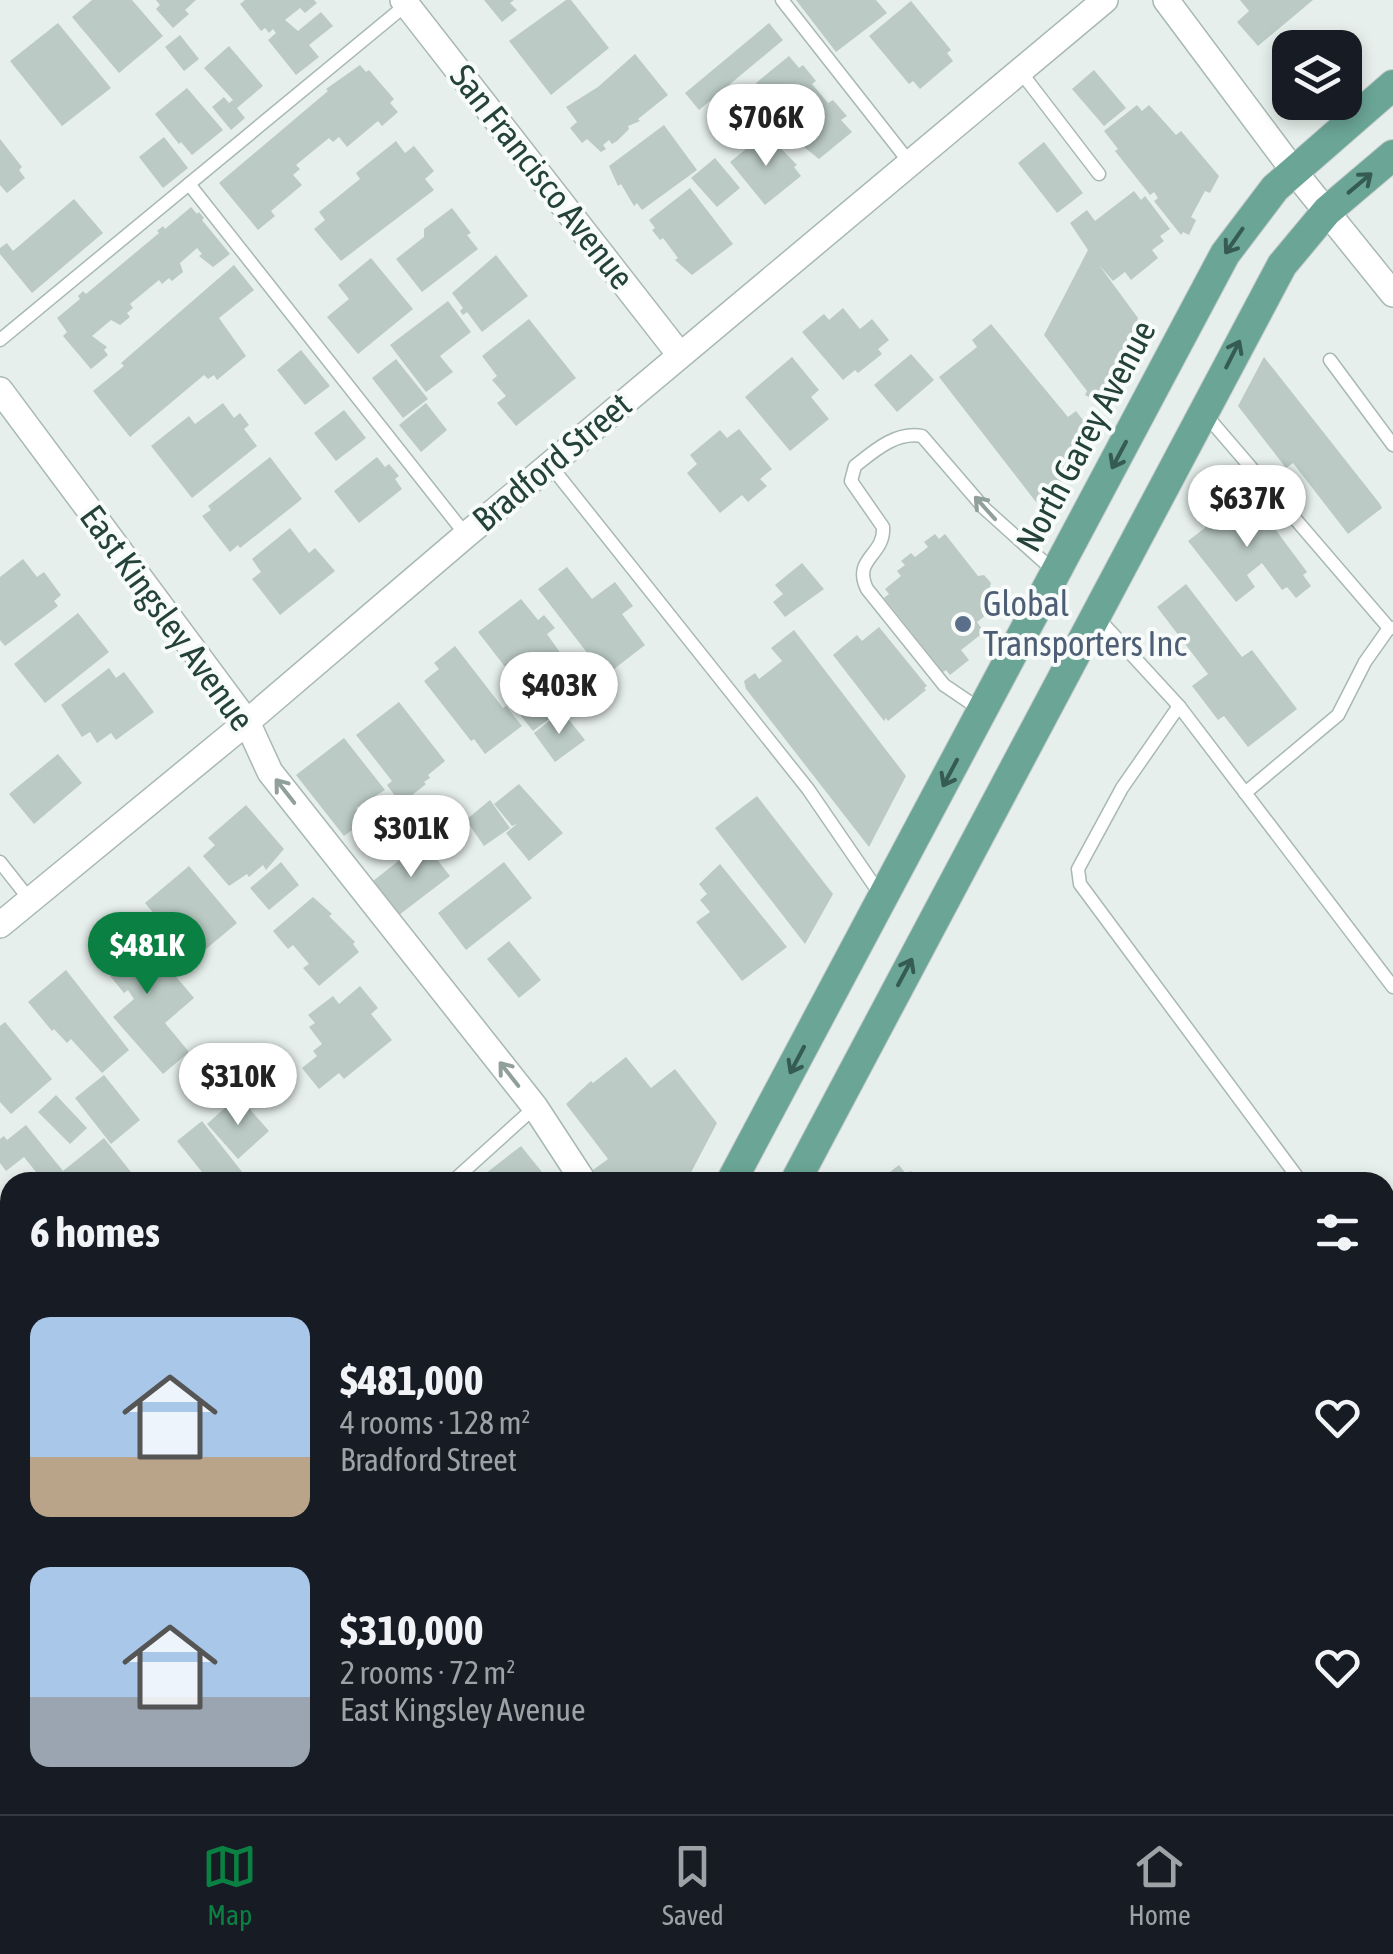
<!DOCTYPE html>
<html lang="en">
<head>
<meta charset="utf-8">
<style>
  :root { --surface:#171b24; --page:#242831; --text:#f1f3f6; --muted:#9ea1a6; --line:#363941; --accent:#0b8043 }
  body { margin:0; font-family:"Asap Condensed",sans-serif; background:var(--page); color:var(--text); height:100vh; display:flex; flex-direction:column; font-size:38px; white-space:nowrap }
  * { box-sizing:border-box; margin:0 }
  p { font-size:32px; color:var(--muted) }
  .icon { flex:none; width:55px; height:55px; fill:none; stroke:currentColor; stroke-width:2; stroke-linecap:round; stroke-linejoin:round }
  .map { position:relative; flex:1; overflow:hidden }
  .sheet { position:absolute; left:0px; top:1172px; width:1395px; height:642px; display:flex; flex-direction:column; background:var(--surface); border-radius:30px 30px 0 0; box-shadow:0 5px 15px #0003 }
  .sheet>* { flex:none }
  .fabs { position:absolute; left:1272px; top:30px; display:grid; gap:20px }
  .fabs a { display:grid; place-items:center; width:90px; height:90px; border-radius:20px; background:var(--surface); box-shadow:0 5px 15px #0003; font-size:50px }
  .price { position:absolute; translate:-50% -85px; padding:0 22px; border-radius:35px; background:#fff; color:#222; font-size:32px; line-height:65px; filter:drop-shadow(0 2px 5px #0008) }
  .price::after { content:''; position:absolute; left:50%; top:60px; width:30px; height:22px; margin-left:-15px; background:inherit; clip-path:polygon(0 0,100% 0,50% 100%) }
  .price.active { background:var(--accent); color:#fff }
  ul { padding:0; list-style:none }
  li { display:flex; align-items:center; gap:30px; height:250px; padding:0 30px }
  li span { display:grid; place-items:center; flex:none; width:280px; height:200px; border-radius:20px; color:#555 }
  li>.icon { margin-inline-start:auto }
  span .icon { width:120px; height:120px; fill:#fffc; stroke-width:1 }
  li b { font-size:42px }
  h2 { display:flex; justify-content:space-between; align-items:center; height:120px; padding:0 30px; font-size:42px }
  .dock { display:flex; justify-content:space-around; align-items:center; height:140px; border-top:2px solid var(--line); background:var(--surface); font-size:28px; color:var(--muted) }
  .dock a { display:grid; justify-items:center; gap:5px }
  .dock .active { color:var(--accent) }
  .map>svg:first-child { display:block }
  .building { fill:#bbcac4 }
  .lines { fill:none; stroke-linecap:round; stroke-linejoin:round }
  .service-casing { stroke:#a8b8b2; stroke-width:15 }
  .minor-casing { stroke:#a8b8b2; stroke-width:28 }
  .tertiary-casing { stroke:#a8b8b2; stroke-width:32 }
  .primary-casing { stroke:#c2cac8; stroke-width:32 }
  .service { stroke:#fff; stroke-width:12 }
  .minor { stroke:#fff; stroke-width:25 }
  .tertiary { stroke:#fff; stroke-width:30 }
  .primary { stroke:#6aa596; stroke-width:30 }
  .oneway { stroke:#365b51 }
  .oneway2 { stroke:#92a09c }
  .service-dot { fill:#5c6f8a; stroke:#f7fbf9; stroke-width:4 }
  .labels { text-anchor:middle; stroke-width:8; stroke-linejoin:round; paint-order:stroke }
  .street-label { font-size:35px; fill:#24423a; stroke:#f7fbf9 }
  .service-label { font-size:35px; fill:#4e5e75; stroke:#f7fbf9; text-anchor:start }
</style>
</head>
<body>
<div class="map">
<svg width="1393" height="1814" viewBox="0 0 1393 1814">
  <rect width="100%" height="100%" fill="#e6efeb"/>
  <g class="building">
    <path d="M92 0H132L163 36 119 73 72 17Z"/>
    <path d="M156 0H196L185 10 189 14 173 28 156 9 160 5Z"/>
    <path d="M245 0H314L317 3 305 13 300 8 285 20 298 31 321 12 333 26 309 45 319 57 296 75 268 40 276 33 273 29 269 33 265 28 261 31 240 4Z"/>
    <path d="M484 0H514L510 3 517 10 502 22Z"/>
    <path d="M566 0H571L609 48 551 95 509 41Z"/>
    <path d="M796 0H876L887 13 836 52Z"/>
    <path d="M1240 0H1313L1258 46 1237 22 1249 11Z"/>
    <path d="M911 1 951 50 947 53 953 61 920 89 913 81 909 84 869 36Z"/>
    <path d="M58 23 111 88 62 126 10 61Z"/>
    <path d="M769 23 783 40 699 110 685 93Z"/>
    <path d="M180 35 199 59 184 71 165 47Z"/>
    <path d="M229 46 263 86 237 108 245 118 231 130 212 107 224 97 229 103 233 100 204 68Z"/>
    <path d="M635 54 668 95 638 119 640 121 628 126 629 129 617 141 612 144 609 140 603 145 606 149 601 152 587 139 582 143 570 128 577 122 566 107 598 87Z"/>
    <path d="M789 56 799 68 803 65 816 81 812 84 828 103 833 100 847 116 841 120 852 132 819 159 804 147 807 145 756 83Z"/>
    <path d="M360 65 366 72 369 70 394 99 390 103 398 112 382 126 378 121 347 147 339 137 333 142 329 138 296 165 300 169 293 175 302 185 271 211 275 216 258 230 219 183 328 91 326 89Z"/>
    <path d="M1094 70 1126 108 1104 126 1072 89Z"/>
    <path d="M187 88 223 130 192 155 181 142 179 144 155 114Z"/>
    <path d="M1137 105 1142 111 1149 105 1176 135 1181 131 1219 176 1210 193 1205 191 1191 217 1196 220 1189 235 1183 232 1181 235 1154 201 1158 198 1154 192 1150 195 1115 151 1118 149 1104 131Z"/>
    <path d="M664 125 697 170 642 210 637 203 634 206 621 184 618 186 609 166Z"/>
    <path d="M766 133 797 165 794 167 801 176 765 205 730 162Z"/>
    <path d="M164 137 188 168 163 188 139 157Z"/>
    <path d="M0 139 22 167 19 170 25 178 7 193 0 185Z"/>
    <path d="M396 141 405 153 414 146 434 171 425 179 434 190 341 261 314 229 325 220 319 212 360 179 356 173Z"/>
    <path d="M1044 142 1083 193 1057 213 1018 163Z"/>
    <path d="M715 158 740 188 717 207 691 178Z"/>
    <path d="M690 188 733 244 692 275 675 260 678 258 663 238 660 240 652 230 655 228 649 220Z"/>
    <path d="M1134 191 1141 200 1145 196 1170 229 1160 236 1164 241 1152 250 1158 258 1131 280 1125 272 1113 281 1099 265 1138 318 1137 321 1144 325 1103 404 1085 395 1087 391 1044 335 1088 250 1070 223 1087 210 1095 221Z"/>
    <path d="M74 199 103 233 32 293 0 254V248L7 243 13 251Z"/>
    <path d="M191 207 197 214 199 212 204 218 202 220 230 254 213 267 199 256 202 254 197 248 180 263 183 272 172 281 169 278 162 284 159 280 130 304 133 308 127 313 130 317 120 325 111 320 92 336 107 347 104 350 108 355 91 369 63 336 67 332 57 318 80 299 78 296 83 291 86 294 159 233 157 231 163 226 165 229Z"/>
    <path d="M452 208 471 233 467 235 478 249 422 292 396 259 424 237V229Z"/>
    <path d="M496 255 528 296 482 332 467 312 463 315 460 311 463 308 452 293Z"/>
    <path d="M371 258 413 309 358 354 327 317 349 299 338 285Z"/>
    <path d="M234 265 254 290 219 318 246 356 217 380 214 375 208 379 204 375 130 437 93 391 124 366 121 363Z"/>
    <path d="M448 301 471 332 440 356 453 372 426 392 390 345Z"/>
    <path d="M843 308 860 329 872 319 889 340 878 349 882 354 858 373 855 370 843 380 802 332 824 314 829 320Z"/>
    <path d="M529 319 576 378 516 426 497 403 506 396 492 380 497 376 482 356Z"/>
    <path d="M991 324 1068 417 1076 411 1090 429 1050 504 1039 498 1036 502 939 377 977 347 972 340Z"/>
    <path d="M301 350 330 386 305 405 277 370Z"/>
    <path d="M911 354 934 380 897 412 874 385Z"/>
    <path d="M792 357 819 390 811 397 829 419 790 451 745 397Z"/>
    <path d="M1264 357 1380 504 1382 508 1348 534 1293 463 1286 468 1238 406Z"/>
    <path d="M396 359 428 399 403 418 372 378Z"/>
    <path d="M223 403 234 418 240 413 249 425 244 429 257 446 192 498 151 446 189 416 195 424Z"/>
    <path d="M426 403 447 430 421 452 399 425Z"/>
    <path d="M344 410 366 438 336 461 314 433Z"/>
    <path d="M739 429 772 469 760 479 767 486 748 502 742 495 720 513 687 473 697 464 690 455 720 430 727 438Z"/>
    <path d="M270 457 302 499 240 548 238 545 230 552 202 516 211 510 208 506Z"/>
    <path d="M377 457 385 467 389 464 399 476 395 479 402 489 359 523 334 491Z"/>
    <path d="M1249 494 1307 572 1303 575 1311 586 1296 598 1287 587 1282 590 1262 563 1247 575 1255 587 1236 602 1188 541 1206 527 1202 521 1223 505 1227 510Z"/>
    <path d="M290 528 309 553 315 548 335 571 280 615 252 579 261 572 252 559Z"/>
    <path d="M935 534 939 539 945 534 978 576 984 575 991 583 989 590 1000 604 977 622 984 632 961 650 969 660 950 675 946 670 943 672 884 598 889 594 885 589 901 576 897 571 905 565 901 561 911 553 915 557 928 547 924 542Z"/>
    <path d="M23 559 37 577 44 572 61 595 54 601 58 606 5 646 0 640V577Z"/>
    <path d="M802 563 824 589 785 617 773 602 783 594 775 585Z"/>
    <path d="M567 567 592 599 615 582 633 606 622 614 645 645 605 676 538 589Z"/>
    <path d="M1186 584 1242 657 1252 650 1297 709 1248 747 1224 716 1218 720 1192 686 1208 674 1157 607Z"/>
    <path d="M521 599 538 620 544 615 555 628 547 634 592 698 570 715 556 695 545 704 554 715 533 731 517 711 535 698 519 678 516 681 478 632Z"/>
    <path d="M78 613 109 652 45 703 14 664Z"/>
    <path d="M879 627 927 686 924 688 926 690 888 721 886 718 884 721 833 655 857 635 862 641Z"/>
    <path d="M794 630 906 776 869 847 746 689 744 681 755 673 759 679 782 661 771 648Z"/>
    <path d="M455 646 503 708 506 706 522 726 485 754 474 739 471 741 424 681 439 669 434 663Z"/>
    <path d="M109 668 116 678 124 672 154 712 116 740 111 733 97 743 90 732 82 737 61 705Z"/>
    <path d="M399 702 445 761 428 775 430 778 424 782 426 784 401 804 387 785 392 781 356 735Z"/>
    <path d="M562 711 585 740 555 762 534 733Z"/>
    <path d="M344 738 385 790 356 808 365 820 344 836 296 775Z"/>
    <path d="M58 754 82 783 34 824 9 794Z"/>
    <path d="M519 784 563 833 529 861 506 833 517 824 512 826 494 804Z"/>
    <path d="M757 796 833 894 805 944 715 828Z"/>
    <path d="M490 800 510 828 484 846 466 820Z"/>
    <path d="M246 805 284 849 266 870 263 865 249 877 247 874 229 886 203 856 215 845 208 838Z"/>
    <path d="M415 848 424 860 432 853 450 876 399 915 373 881Z"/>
    <path d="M281 862 299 885 269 910 250 888Z"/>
    <path d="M504 862 532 898 466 950 438 913Z"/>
    <path d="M720 864 787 947 742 981 696 922 710 912 700 900 707 894 699 884Z"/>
    <path d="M189 866 237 923 193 960 145 903Z"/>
    <path d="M313 897 332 914 329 916 355 942 353 944 359 952 319 986 303 968 309 964 293 945 288 949 273 931Z"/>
    <path d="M134 927 194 998 165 1023 189 1052 163 1074 113 1017 134 999 128 990 124 993 110 976 113 973 94 950 110 936 115 943Z"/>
    <path d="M509 941 541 980 519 998 487 959Z"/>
    <path d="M66 970 129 1050 102 1073 71 1039 67 1043 54 1029 52 1031 28 1002Z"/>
    <path d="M360 986 378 1008 371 1014 392 1040 344 1079 339 1073 319 1089 302 1068 317 1056 313 1051 322 1044 309 1027 315 1023 308 1015 333 996 339 1004Z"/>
    <path d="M5 1022 52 1079 11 1114 0 1102V1026Z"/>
    <path d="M626 1057 651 1088 675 1069 717 1123 686 1182H602L593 1170 608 1159 566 1104 591 1081 593 1083Z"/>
    <path d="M104 1075 140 1120 111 1144 75 1098Z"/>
    <path d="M56 1095 87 1128 70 1144 38 1112Z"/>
    <path d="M238 1096 269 1131 238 1159 207 1124Z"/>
    <path d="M202 1121 250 1182H210L177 1141Z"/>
    <path d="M26 1125 63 1171 104 1138 134 1176 126 1182H44L24 1157 6 1171 0 1163V1139L4 1136 7 1140Z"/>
    <path d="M521 1146 550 1182H492L485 1174Z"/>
    <path d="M899 1165 906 1174 911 1171 920 1182H877Z"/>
    <path d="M0 1215 10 1228V1246L0 1254Z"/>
    <path d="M1393 1537V1572L1385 1578V1544Z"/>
    <path d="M10 1563V1631L5 1634 0 1628V1571Z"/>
    <path d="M10 1759V1794L3 1799 0 1795V1767Z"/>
    <path d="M512 1805H566L583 1814H508Z"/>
    <path d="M677 1805H709L716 1814H684Z"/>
    <path d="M871 1805H939L928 1814H878Z"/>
  </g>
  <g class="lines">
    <g class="service-casing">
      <g id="service">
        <path d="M782 0 910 163"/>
        <path d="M1020 71 1099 174"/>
        <path d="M189 184 466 535"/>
        <path d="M0 340 407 4"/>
        <path d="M1330 360 1393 445"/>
        <path d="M1205 414 1389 628H1393"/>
        <path d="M550 465 808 789 880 894"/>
        <path d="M1098 618 1179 706 1393 987"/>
        <path d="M1179 706 1122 788 1078 869 1080 884 1301 1182"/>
        <path d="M981 710 944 685 867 589C852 558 885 556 883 527L851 481 855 466C874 451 896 431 922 436L984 508 1054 571"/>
        <path d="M1245 793 1338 715 1365 662 1389 628"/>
        <path d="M0 862 30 900"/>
        <path d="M452 1182 535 1107"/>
        <path d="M1385 1286 1393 1285"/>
        <path d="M629 1805 636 1814"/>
        <path d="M164 1814 175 1805"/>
      </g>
    </g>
    <g class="minor-casing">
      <g id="minor">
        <path d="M403 0 680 355"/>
        <path d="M1166 0 1293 170 1393 294"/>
        <path d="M0 390 247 722 270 772 535 1107 584 1182"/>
        <path d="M0 925 247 722 466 535 1105 0"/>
        <path d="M1083 1805 1090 1814"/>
      </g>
    </g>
    <g class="tertiary-casing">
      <g id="tertiary">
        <path d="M0 1364 10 1377"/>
        <path d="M340 1805 347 1814"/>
      </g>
    </g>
    <g class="primary-casing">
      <g id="primary">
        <path d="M731 1182 1225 254 1275 188 1393 85"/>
        <path d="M795 1182 1282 265 1327 211 1393 155"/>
        <path d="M388 1814 395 1805"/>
        <path d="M451 1814 457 1805"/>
      </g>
    </g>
    <use href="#service" class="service"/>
    <use href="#minor" class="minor"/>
    <use href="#tertiary" class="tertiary"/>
    <use href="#primary" class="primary"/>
  </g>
  <defs><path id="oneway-shaft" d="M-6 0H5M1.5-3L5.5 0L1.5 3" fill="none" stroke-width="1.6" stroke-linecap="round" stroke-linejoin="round" transform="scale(2.5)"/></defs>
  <g class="oneway">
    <use href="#oneway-shaft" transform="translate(1360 183) rotate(-40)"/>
    <use href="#oneway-shaft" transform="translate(1234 241) rotate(125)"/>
    <use href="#oneway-shaft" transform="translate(1233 354) rotate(-63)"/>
    <use href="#oneway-shaft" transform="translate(1119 455) rotate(118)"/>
    <use href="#oneway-shaft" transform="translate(950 773) rotate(118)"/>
    <use href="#oneway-shaft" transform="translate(905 972) rotate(-62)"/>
    <use href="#oneway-shaft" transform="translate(797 1060) rotate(118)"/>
  </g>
  <g class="oneway2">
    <use href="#oneway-shaft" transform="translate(985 508) rotate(-132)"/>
    <use href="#oneway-shaft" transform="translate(285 791) rotate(-128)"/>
    <use href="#oneway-shaft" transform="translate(509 1074) rotate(-128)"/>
  </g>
  <circle class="service-dot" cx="963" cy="624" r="10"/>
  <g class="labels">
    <g class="street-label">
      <text transform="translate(542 177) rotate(52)" y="12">San Francisco Avenue</text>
      <text transform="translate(1086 436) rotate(-62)" y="12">North Garey Avenue</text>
      <text transform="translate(552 462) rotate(-40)" y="12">Bradford Street</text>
      <text transform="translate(167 618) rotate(54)" y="12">East Kingsley Avenue</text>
    </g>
    <g class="service-label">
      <text x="983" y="616">Global<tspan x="983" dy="40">Transporters Inc</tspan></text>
    </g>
  </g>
</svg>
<div class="fabs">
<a><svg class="icon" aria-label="layers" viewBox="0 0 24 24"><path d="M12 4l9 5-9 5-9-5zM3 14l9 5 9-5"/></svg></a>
</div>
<b class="price" style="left:766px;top:169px">$706K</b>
<b class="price" style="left:1247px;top:550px">$637K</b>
<b class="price" style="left:559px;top:737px">$403K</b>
<b class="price" style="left:411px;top:880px">$301K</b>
<b class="price active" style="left:147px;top:997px">$481K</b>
<b class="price" style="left:238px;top:1128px">$310K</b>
<section class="sheet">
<h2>6 homes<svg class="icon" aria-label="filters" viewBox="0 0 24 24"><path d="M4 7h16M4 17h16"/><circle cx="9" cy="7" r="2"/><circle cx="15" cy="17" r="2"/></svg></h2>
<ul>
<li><span style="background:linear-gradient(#a9c7e8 70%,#b9a48a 0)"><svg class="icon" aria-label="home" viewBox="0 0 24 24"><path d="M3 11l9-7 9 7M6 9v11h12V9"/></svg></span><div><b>$481,000</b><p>4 rooms · 128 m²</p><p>Bradford Street</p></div><svg class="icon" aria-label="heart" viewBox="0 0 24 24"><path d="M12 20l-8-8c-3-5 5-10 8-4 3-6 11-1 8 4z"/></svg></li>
<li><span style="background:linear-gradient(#a9c7e8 65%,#9aa5b1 0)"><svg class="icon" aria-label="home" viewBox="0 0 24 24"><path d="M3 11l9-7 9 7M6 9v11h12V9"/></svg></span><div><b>$310,000</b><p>2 rooms · 72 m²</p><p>East Kingsley Avenue</p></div><svg class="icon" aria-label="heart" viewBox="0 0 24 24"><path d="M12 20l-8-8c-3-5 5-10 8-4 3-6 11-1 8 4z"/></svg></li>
</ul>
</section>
</div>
<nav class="dock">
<a class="active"><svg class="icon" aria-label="map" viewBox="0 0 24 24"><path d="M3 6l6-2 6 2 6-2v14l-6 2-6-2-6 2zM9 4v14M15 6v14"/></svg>Map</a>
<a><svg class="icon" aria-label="saved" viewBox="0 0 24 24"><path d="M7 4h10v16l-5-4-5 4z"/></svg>Saved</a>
<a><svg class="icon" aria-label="home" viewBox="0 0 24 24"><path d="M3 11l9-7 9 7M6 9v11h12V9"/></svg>Home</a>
</nav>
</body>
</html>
